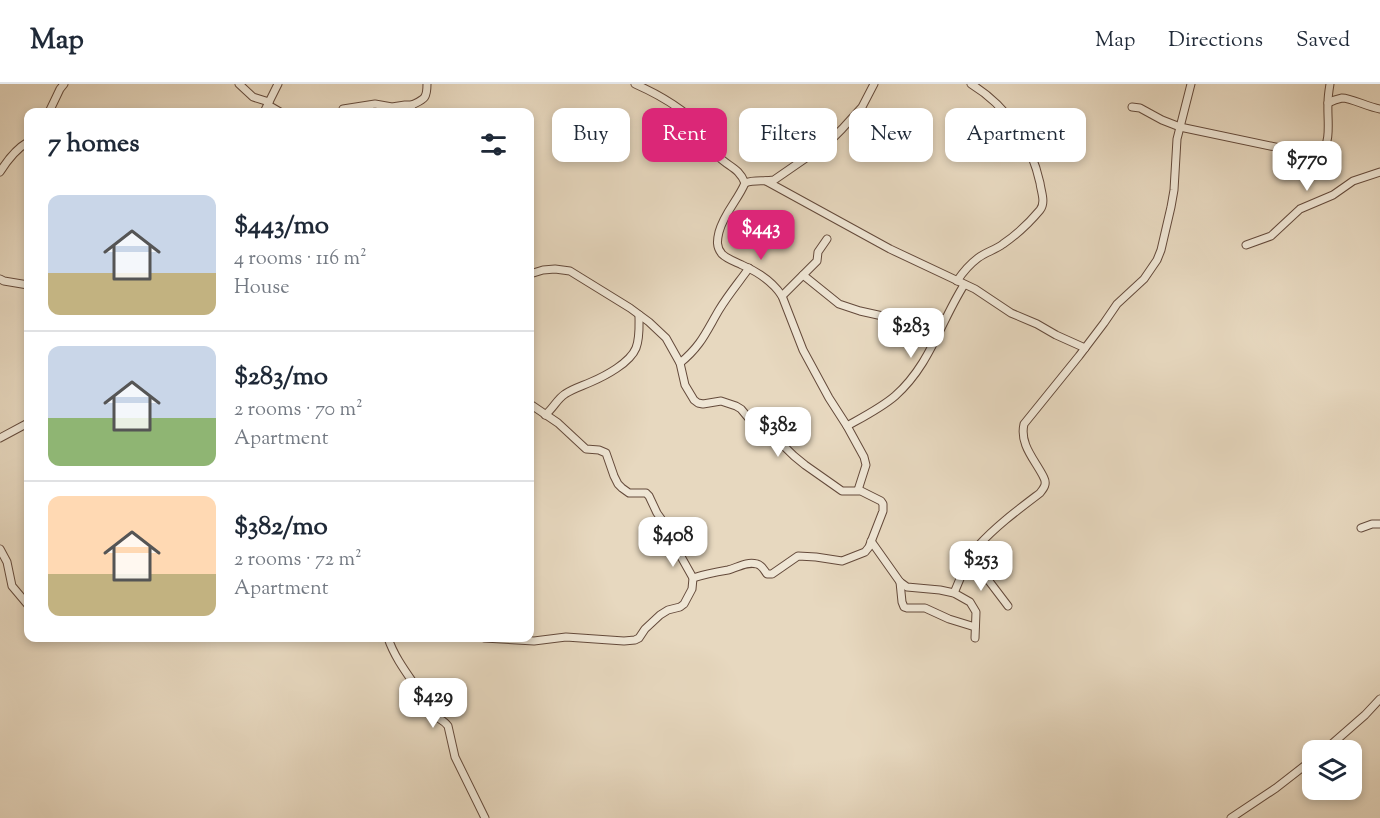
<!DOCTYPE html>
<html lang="en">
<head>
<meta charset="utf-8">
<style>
  :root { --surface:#fff; --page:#f2f2f3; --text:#1f2937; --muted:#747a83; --line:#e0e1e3; --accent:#db2777 }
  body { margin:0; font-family:"Sorts Mill Goudy",serif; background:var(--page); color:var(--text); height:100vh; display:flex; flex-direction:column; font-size:22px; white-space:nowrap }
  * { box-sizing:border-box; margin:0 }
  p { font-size:20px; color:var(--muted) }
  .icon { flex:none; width:33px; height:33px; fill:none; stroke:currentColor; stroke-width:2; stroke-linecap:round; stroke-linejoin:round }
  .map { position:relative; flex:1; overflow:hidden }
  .details { position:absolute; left:24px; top:24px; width:510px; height:534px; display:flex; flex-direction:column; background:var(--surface); border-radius:12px; box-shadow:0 3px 9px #0003 }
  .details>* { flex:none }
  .hud { position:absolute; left:552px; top:24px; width:570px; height:54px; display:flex; gap:12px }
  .controls { position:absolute; left:1302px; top:656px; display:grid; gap:12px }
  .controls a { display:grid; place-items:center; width:60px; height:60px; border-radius:12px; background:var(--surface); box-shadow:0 3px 9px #0003; font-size:30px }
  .price { position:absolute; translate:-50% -51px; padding:0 14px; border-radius:12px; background:#fff; color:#222; font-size:20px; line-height:39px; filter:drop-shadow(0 2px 3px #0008) }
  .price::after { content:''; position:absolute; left:50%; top:36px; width:18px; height:14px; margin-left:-9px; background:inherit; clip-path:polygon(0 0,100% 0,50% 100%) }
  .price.current { background:var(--accent); color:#fff }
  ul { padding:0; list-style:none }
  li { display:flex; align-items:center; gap:18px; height:150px; padding:0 24px }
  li+li { border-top:2px solid var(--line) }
  li span { display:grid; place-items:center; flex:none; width:168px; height:120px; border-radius:12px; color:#555 }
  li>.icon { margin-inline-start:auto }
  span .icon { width:72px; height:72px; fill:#fffc; stroke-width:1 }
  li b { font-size:26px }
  h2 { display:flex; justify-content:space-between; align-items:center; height:72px; padding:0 24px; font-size:26px }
  .pill { padding:0 21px; border-radius:12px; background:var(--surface); box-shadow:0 3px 9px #0003; font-size:21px; line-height:54px }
  .pill.current { background:var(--accent); color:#fff }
  header { display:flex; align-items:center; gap:36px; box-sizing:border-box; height:84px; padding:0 30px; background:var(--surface); border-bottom:2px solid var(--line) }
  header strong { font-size:28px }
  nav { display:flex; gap:33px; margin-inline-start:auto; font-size:21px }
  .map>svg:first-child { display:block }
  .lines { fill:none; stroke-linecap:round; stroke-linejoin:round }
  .minor-casing { stroke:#644a3b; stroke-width:9 }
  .minor { stroke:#efe6d5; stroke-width:7 }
</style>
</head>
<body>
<header>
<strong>Map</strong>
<nav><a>Map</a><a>Directions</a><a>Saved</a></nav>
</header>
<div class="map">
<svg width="1380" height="734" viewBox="0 0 1380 734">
  <rect width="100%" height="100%" fill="#e7d8bf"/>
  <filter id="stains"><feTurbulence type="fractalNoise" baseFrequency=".00333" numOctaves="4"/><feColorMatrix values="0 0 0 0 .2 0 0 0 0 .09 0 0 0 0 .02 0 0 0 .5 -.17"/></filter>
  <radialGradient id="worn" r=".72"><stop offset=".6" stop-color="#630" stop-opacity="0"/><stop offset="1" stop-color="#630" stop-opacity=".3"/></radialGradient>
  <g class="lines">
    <g class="minor-casing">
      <g id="minor">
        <path d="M239 0 253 13 269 18"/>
        <path d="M635 0C662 12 690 28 708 52 714 58 713 67 719 73 729 83 739 84 745 99 738 116 724 129 719 148 717 156 716 163 722 170 727 175 736 178 742 181 758 188 773 198 782 212L803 266 829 314 847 342 864 373 866 381 858 406"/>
        <path d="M1328 19C1332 17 1337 15 1342 14 1351 14 1368 23 1380 25"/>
        <path d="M268 21 280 28"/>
        <path d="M1132 23 1140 24 1162 36 1180 43 1294 67 1321 70C1332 57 1327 35 1328 19 1328 13 1329 6 1330 0"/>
        <path d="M343 25 375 20 392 23 405 21H412"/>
        <path d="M49 28 60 5 64 0"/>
        <path d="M264 28 278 0"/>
        <path d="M409 28 412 21C424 15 427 15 427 0"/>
        <path d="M0 88C8 75 16 65 28 58"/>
        <path d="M766 97 890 165 975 205 1011 229 1037 240 1056 251 1085 264"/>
        <path d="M745 99C755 95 764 98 774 96L829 58 842 45 862 23 874 0"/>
        <path d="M1246 161 1271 152 1300 125 1333 111 1353 97 1380 88"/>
        <path d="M530 190 543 186 555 185 570 187 630 224 649 238 666 254 680 279 685 301 694 316 698 319 703 320 721 317 736 322 741 325 751 337 762 341 794 372 805 381 842 407H861L881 417 883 420V427L869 463 865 468 842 477 816 473 798 472 772 490H767C764 486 762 481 757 480 746 477 737 484 728 486 716 488 705 490 693 494"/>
        <path d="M803 191 839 220 860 227 887 233 898 231 927 230 945 235"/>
        <path d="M0 195 4 197 28 201"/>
        <path d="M957 197C963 188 970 180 978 174 986 168 995 166 1003 160 1016 151 1030 138 1040 126 1046 118 1041 108 1040 99 1031 58 1007 22 971 0"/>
        <path d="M782 212 817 177 818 168 827 155"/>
        <path d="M680 279C701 262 706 248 719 226 728 211 739 198 749 184"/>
        <path d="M545 331C553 325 557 315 565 310 572 305 582 302 591 298 605 292 630 279 636 264 640 254 639 242 639 231"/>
        <path d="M847 342C863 333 881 324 895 312 930 281 940 239 964 201"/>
        <path d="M0 354 28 339"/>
        <path d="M1361 444 1372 440H1380"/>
        <path d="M871 457 900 498 907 503 940 506 954 509 970 518 976 528 975 554"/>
        <path d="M0 465 7 478 12 502 28 521"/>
        <path d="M967 479 989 497 1008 522"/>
        <path d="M900 498 902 518 904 523 907 524H925L949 535 975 543"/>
        <path d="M954 509C961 493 967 475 978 462 996 442 1019 425 1040 409 1044 404 1047 400 1044 394 1036 377 1019 361 1024 340L1079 272 1104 239 1117 220 1144 195 1157 176 1161 166 1171 123 1174 106 1177 55 1191 0"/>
        <path d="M388 554C395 575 409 592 421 610 425 617 428 625 433 630 438 635 444 636 448 642L455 673 485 734"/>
        <path d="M484 554 534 557 566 553 624 557 635 556 639 554 645 545 660 531 668 526 680 523 684 520 692 505 693 494 679 469 672 450 657 429 649 412 646 409H629L622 404 618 400 614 392 606 369 599 366 586 365 558 339 530 320"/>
        <path d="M1325 666 1365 631 1380 615"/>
        <path d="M1231 734 1276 704 1312 676"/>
      </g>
    </g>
    <use href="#minor" class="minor"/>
  </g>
  <rect width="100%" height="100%" filter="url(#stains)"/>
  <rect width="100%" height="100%" fill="url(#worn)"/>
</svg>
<div class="controls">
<a><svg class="icon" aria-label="layers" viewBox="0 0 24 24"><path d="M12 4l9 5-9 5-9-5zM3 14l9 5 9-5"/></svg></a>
</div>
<b class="price" style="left:1307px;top:108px">$770</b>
<b class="price current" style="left:761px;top:177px">$443</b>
<b class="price" style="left:911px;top:275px">$283</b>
<b class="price" style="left:778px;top:374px">$382</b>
<b class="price" style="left:673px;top:484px">$408</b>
<b class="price" style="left:981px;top:508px">$253</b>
<b class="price" style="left:433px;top:645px">$429</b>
<div class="hud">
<a class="pill">Buy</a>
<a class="pill current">Rent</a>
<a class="pill">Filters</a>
<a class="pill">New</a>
<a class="pill">Apartment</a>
</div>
<section class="details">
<h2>7 homes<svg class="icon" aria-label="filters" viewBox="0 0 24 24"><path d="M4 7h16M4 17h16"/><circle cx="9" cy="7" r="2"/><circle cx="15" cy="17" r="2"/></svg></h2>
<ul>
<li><span style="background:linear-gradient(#c9d6e8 65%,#c2b280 0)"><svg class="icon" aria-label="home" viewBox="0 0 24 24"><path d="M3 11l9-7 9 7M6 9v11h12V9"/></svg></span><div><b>$443/mo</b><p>4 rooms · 116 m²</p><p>House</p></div></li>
<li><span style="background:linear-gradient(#c9d6e8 60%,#8fb573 0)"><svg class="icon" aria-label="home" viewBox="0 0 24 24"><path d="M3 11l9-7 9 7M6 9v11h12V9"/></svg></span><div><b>$283/mo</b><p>2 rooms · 70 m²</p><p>Apartment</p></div></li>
<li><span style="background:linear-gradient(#ffd9b3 65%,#c2b280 0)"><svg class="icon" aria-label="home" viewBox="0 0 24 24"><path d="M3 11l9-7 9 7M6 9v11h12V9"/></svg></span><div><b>$382/mo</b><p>2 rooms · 72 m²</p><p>Apartment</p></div></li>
</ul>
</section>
</div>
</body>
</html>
